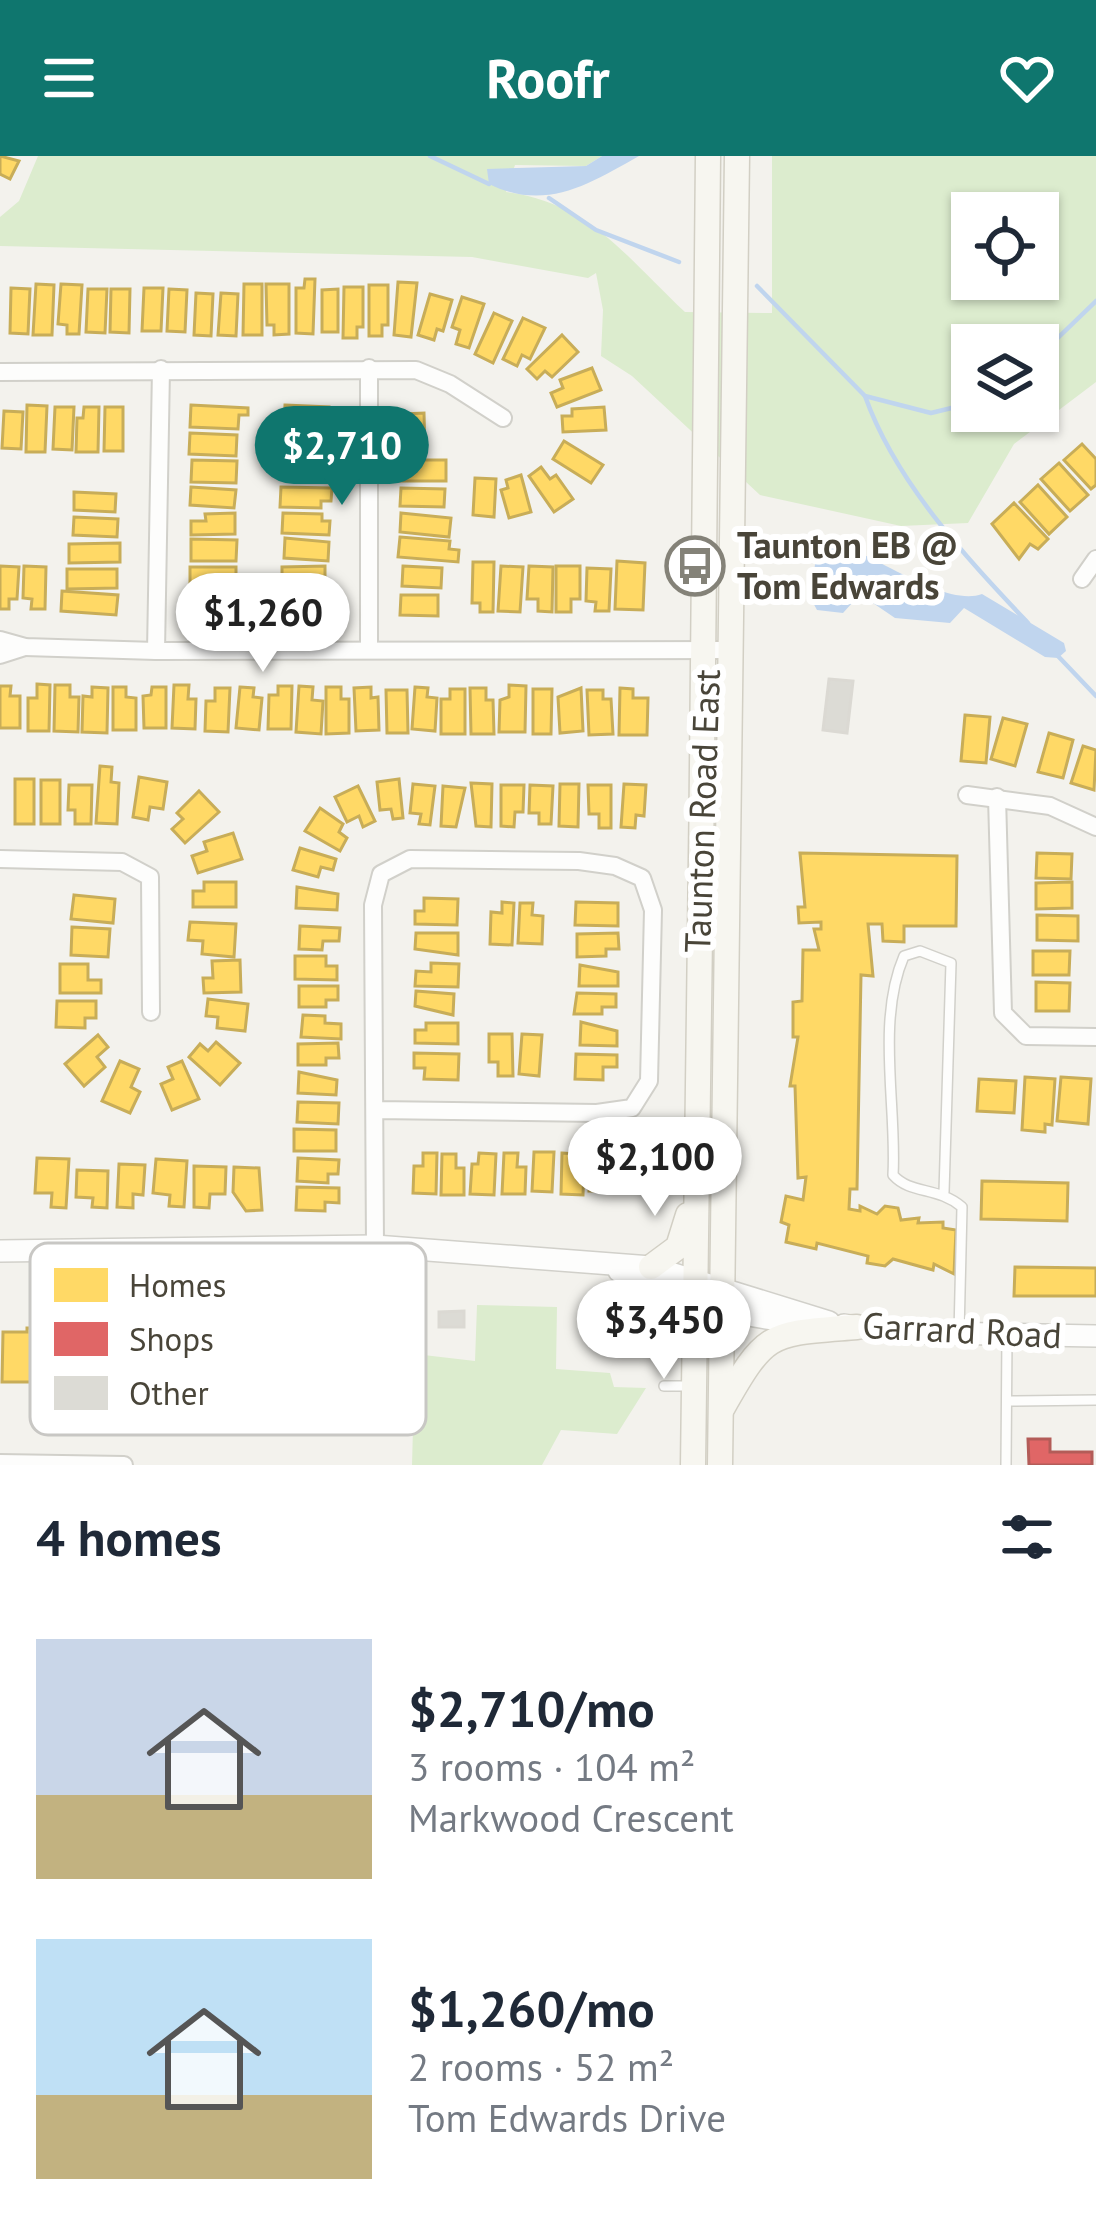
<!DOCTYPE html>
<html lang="en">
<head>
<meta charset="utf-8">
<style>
  :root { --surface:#fff; --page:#f6f6f7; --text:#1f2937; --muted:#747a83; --accent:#0f766e }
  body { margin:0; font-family:"PT Sans",sans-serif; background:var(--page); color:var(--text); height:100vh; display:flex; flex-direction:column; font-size:45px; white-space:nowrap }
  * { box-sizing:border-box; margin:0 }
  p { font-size:39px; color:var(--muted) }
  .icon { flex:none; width:66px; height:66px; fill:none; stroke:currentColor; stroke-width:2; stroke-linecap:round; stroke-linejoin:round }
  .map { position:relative; height:1309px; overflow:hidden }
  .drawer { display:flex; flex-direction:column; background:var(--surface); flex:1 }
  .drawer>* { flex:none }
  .tools { position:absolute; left:951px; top:36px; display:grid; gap:24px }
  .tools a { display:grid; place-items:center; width:108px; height:108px; border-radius:0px; background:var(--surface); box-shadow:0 3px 9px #0004; font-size:60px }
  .price { position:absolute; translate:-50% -102px; padding:0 27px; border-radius:42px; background:#fff; color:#222; font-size:39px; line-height:78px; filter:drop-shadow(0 3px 6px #0008) }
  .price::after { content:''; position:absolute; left:50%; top:72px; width:36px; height:27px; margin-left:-18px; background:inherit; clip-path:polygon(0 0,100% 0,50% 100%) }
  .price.current { background:var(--accent); color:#fff }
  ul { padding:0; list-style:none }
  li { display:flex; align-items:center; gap:36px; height:300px; padding:0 36px }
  li span { display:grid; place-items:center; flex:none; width:336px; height:240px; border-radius:0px; color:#555 }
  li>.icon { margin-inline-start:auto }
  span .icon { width:144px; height:144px; fill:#fffc; stroke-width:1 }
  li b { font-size:51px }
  h2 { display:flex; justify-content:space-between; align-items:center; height:144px; padding:0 36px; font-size:51px }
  header { display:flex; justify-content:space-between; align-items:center; height:156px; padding:0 36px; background:var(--accent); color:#fff; font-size:54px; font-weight:700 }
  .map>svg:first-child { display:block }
  .green { fill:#dcecce; fill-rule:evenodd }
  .water { fill:#c0d5ee }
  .homes { fill:#ffd966; stroke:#c8ad58; stroke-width:3 }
  .shops { fill:#e06666; stroke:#b35c58; stroke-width:3 }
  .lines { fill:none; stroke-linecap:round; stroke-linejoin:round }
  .stream { stroke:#c0d5ee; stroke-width:4.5 }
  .building { fill:#dcdbd5; stroke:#dbd9d3; stroke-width:3 }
  .service-casing { stroke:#d1d0ca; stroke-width:12 }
  .minor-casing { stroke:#d1d0ca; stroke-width:20 }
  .tertiary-casing { stroke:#d1d0ca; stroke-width:24 }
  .secondary-casing { stroke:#d2cfc4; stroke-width:27 }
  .service { stroke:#fdfdfc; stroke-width:9 }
  .minor { stroke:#fdfdfc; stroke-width:16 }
  .tertiary { stroke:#fdfdfc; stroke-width:21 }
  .secondary { stroke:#f7f6f0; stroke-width:24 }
  .labels { text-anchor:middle; stroke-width:12; stroke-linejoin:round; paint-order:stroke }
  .poi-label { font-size:36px; font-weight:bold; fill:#494539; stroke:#fff; text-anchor:start }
  .street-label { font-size:36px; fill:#494539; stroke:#fff }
  .key { fill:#fff; stroke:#c8c7c4; stroke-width:3 }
  .key-label { font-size:33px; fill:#494539 }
</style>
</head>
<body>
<header><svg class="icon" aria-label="menu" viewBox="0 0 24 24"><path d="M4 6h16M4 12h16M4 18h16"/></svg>Roofr<svg class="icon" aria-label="heart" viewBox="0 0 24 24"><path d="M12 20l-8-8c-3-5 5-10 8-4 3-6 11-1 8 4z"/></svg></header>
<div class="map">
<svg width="1096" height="1309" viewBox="0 0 1096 1309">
  <rect width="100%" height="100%" fill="#f3f2ed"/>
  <g class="green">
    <path d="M38 0H602L586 10 515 9 506 36C590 47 625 100 685 156L772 157V0H1096V226L1014 288 968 367 901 370 760 339 632 220 601 200 603 154 596 117 588 122 472 101 0 90V61L19 45ZM972 57H1038V123H972ZM972 189H1038V255H972Z"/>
    <path d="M477 1149 557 1151 556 1213 610 1217 614 1231 646 1232 617 1278 561 1274 542 1309H412L415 1198 475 1205Z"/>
  </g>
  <g class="water">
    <path d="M602 0H639C589 28 546 56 489 28L487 13 586 10Z"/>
    <path d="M818 382C861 387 942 453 982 438L1064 487 1066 495 1058 502 1045 501 964 452 950 467 895 462 870 445 853 446 843 457 817 454 811 443Z"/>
  </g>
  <g class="homes">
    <path d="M0 0 19 5 10 23 0 18Z"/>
    <path d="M305 123H315L313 178 296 177V132H304Z"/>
    <path d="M398 126 417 127 411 181 394 179Z"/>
    <path d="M36 128 54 129 52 179H33Z"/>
    <path d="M61 128 82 129 79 178H67V169L58 168Z"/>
    <path d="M244 128H262V179H243Z"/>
    <path d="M266 128H289V178L274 179V169H267Z"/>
    <path d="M369 129H388V169H382V180H369Z"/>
    <path d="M344 131H363V171H357V182H343Z"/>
    <path d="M11 132 30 133 28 178 10 177Z"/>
    <path d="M144 132H163L161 175H142Z"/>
    <path d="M88 133H107L105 177 86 176Z"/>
    <path d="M111 133H130L129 177 110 176Z"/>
    <path d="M169 133 187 134 185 176 167 175Z"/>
    <path d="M338 133V176H322V134Z"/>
    <path d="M196 137 213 138 211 180 194 179Z"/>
    <path d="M221 137 238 138 236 180 218 179Z"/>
    <path d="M430 138 452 144 443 175 437 173 434 184 418 179Z"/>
    <path d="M462 141 484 148 469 192 456 188 460 174 452 171Z"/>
    <path d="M494 157 512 165 493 207 475 198Z"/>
    <path d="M523 162 545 172 530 203 522 199 517 210 503 203Z"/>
    <path d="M562 179 578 196 552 221 545 215 537 223 527 213Z"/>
    <path d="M592 212 601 234 557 251 551 237 563 232 560 224Z"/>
    <path d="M27 249 47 250 45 296H26Z"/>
    <path d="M191 249 248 252V259H239L238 273 190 271Z"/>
    <path d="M285 249 329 251 328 270 284 269Z"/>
    <path d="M55 251H74L72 294 53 293Z"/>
    <path d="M84 251H99L98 296H76L77 262H83Z"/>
    <path d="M105 251H123V295H104Z"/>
    <path d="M604 251 606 274 563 276 562 260H572V253Z"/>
    <path d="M4 255 23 256 21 293 2 292Z"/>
    <path d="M424 257 425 297H404L403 258Z"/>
    <path d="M190 277 237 279 236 300 189 298Z"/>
    <rect x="285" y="278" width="41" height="20"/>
    <path d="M564 285 603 309 591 327 553 303Z"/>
    <path d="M1082 288 1096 303V329L1091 333 1064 304Z"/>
    <path d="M192 304 237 305 236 327 191 326Z"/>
    <rect x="399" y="304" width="47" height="21"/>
    <path d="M285 305 325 307 324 325 284 322Z"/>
    <path d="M1059 307 1088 339 1070 355 1041 323Z"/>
    <path d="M541 311 550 323 556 319 573 343 554 356 529 320Z"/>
    <path d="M521 319 531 356 509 362 501 334 508 332 506 324Z"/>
    <path d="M475 322 496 323 494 361 473 359Z"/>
    <path d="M1038 329 1067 361 1049 378 1020 346Z"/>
    <path d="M191 331 236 334 234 352 190 349Z"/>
    <path d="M281 331 332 332 331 345H321V352L280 351Z"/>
    <path d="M401 332 445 333 444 351 400 350Z"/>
    <path d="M74 336 116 338 115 356 74 354Z"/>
    <path d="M1014 347 1048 383 1038 393 1030 388 1019 403 992 368Z"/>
    <path d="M235 357V378L191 379V365H206L205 358Z"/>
    <path d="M283 357 322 358V365H330L329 379 282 377Z"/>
    <path d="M401 357 451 362 449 381 400 376Z"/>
    <path d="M74 361 118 363 117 381 73 379Z"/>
    <path d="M400 381 450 385 449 393 459 394 458 406 398 401Z"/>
    <path d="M285 382 329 386 328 405 284 402Z"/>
    <path d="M191 383 237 384 236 405H191Z"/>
    <path d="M120 387V406L69 407V388Z"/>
    <path d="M617 405 645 407 643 454 615 453Z"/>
    <path d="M473 406H494L493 456H480V447H472Z"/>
    <path d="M0 410 19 411 17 443H9V453H0Z"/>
    <path d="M24 410 46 411 45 453H31L32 443 23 442Z"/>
    <path d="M325 410V430L282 431V411Z"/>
    <path d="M403 410 442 412 441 432 402 430Z"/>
    <path d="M501 410 523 411 520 456 498 455Z"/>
    <path d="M529 410 553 411 552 456 538 455V443H527Z"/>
    <path d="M556 410H580V443H571V456H556Z"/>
    <path d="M190 411H236V433L190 432Z"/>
    <path d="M587 412 611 413 609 455H595L596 446 586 445Z"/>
    <path d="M67 413H117V432L67 433Z"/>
    <path d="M62 435 118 439 116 459 61 455Z"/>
    <path d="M190 437 237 438V457H190Z"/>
    <path d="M327 438 328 457 283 459V440Z"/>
    <path d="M401 439H438V460L400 459Z"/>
    <path d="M37 528 50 529 49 575H28V542H37Z"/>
    <path d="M55 529H70V541H79L78 576 54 575Z"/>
    <path d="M174 529H189L188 543H196L195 573 172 572Z"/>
    <path d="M509 529 526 530 525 576H499L500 544 509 541Z"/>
    <path d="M0 530H11L10 540H20V572H0Z"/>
    <path d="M278 530H292L291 573H268L269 539H278Z"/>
    <path d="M299 530 313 531 312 544 323 545 321 578 296 576Z"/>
    <path d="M92 531 108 532 107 577 82 576 83 540 92 541Z"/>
    <path d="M113 531H126V541L136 542V574H113Z"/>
    <path d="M152 531H166V572H144L143 540 151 539Z"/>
    <path d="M240 531 254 532 253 541 262 542 259 574 236 572Z"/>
    <path d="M326 531H341V543H349V577L326 578Z"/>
    <path d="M371 531V542L378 541 379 574 356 575 354 532Z"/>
    <path d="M415 531 428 532 427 541 437 542 435 575 412 573Z"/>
    <path d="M215 532H230L228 576 205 575 206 545H215Z"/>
    <path d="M470 532H486V544H493L494 578H471Z"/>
    <path d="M581 532 583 575 560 577 558 541Z"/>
    <path d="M620 532 633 533V542H648L647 579H619Z"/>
    <path d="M450 533H465V578H441V543H450Z"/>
    <path d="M533 533H552L551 578H533Z"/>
    <path d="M386 534H407L408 577H387Z"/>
    <path d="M587 534H603V543H611L613 578 589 579Z"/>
    <path d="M965 559 990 561 986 607 961 605Z"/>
    <path d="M1003 562 1027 568 1015 610 991 603Z"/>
    <path d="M1049 577 1073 584 1063 622 1038 616Z"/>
    <path d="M1083 590 1096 594 1094 634 1071 627Z"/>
    <path d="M100 610 112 611 111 626 119 627 117 668 96 667Z"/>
    <path d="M139 621 167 626 163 653 150 651 148 664 133 661Z"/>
    <rect x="15" y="623" width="19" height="45"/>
    <path d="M399 623 403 662 393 663 391 653 380 654 377 626Z"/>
    <rect x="41" y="624" width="19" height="44"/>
    <path d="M471 627 492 628 491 671 476 670Z"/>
    <path d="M413 628 435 630 430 669 419 668 421 658 410 657Z"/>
    <path d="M560 628H579L578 671 559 670Z"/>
    <path d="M624 628 646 629 644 660 636 659 635 672 621 671Z"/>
    <path d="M69 629H92L91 668H75V654H68Z"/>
    <path d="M501 629H524L523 656H515L514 671 501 670Z"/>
    <path d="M530 629 553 630 551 668H539V657H529Z"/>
    <path d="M588 629H611V672H599V658H589Z"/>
    <path d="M358 630 375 665 363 671 359 660 347 666 335 641Z"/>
    <path d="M443 630 465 632 456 671 441 670Z"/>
    <path d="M199 635 219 656 185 687 172 673 183 663 177 657Z"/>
    <path d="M320 652 343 668 339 676 347 682 340 695 305 675Z"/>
    <path d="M233 677 242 703 198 717 192 700 207 695 204 686Z"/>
    <path d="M300 692 336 703 333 714 321 711 318 721 293 714Z"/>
    <path d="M800 697 957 700 956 770H904V786L883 785 882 768H868L873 820 861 819 857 1033H850L849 1053 860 1055V1050L877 1058 885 1050 898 1052 901 1064 919 1062 918 1067 943 1066V1072L956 1074 954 1118 934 1108 933 1114 893 1103 885 1110 867 1107 868 1100 817 1087 816 1093 786 1086 789 1069 781 1066 786 1040 803 1044 806 1021 798 1022 795 930H790L798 881H793V846L802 845 803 794H819L814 773H821V766L799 767 798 751H805Z"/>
    <path d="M1037 697 1072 698 1071 723 1036 722Z"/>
    <path d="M204 726H236V751H193V735H204Z"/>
    <path d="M1072 726V752L1036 753V727Z"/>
    <path d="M297 731 338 738 337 754 296 752Z"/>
    <path d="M74 739 115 743 113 767 71 763Z"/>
    <path d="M424 742 458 743 457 769 415 768V755H424Z"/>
    <path d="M502 746 514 747 512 789 490 788 491 756 502 757Z"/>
    <path d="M576 746 618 747V770L575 769Z"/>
    <path d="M520 747H533L532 759 543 760 542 788 518 787Z"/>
    <path d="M1037 759 1078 760V785L1037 784Z"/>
    <path d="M190 766 236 768 234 801 202 798 203 785 188 784Z"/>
    <path d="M300 770 340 772 339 785H323L322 794 299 793Z"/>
    <path d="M72 771 110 773 108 801 71 799Z"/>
    <path d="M416 777H458V799L415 793Z"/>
    <path d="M618 777 619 793H606V800L577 801V778Z"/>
    <path d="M1033 795H1070L1069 819H1033Z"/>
    <path d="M295 800H326V810H337V824L295 823Z"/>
    <path d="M240 804 241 836 204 837 203 822H213L212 805Z"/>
    <path d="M431 807 459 808 458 831 415 830 416 815 431 816Z"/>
    <path d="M60 808H88V824H101V837H60Z"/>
    <path d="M580 809 618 816V830H579Z"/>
    <path d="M1036 826 1070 827 1069 855H1036Z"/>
    <path d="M299 830H338V844H326V851H299Z"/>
    <path d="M416 835 454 838 453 859 415 850Z"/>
    <path d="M577 837 616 838V851H602V858H574Z"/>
    <path d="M208 843 248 848 245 875 217 872 218 861 206 860Z"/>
    <path d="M57 845H96V862H85V872L56 871Z"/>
    <path d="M303 859 325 860V867L341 868V883L301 881Z"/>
    <path d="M581 866 617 875V890L580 889Z"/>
    <path d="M426 867H458V888L415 887V874H426Z"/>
    <path d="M489 878H512L513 920H498V906H489Z"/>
    <path d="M522 878 542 879 539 920 519 918Z"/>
    <path d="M98 879 108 891 97 901 105 911 84 930 65 908Z"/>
    <path d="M216 886 240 907 220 929 189 901 200 888 208 895Z"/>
    <path d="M338 887 339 902H326V909H298V888Z"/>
    <path d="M414 897 459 898 458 924 424 923 425 912H414Z"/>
    <path d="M576 898 617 899V911H603V924L575 923Z"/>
    <path d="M120 905 139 913 131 931 140 936 130 957 102 945Z"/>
    <path d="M182 905 199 943 172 954 161 928 173 923 168 911Z"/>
    <path d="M299 916 337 924 336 939 298 937Z"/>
    <path d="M1025 921 1055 923 1052 969 1045 968V976L1022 974Z"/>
    <path d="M1061 921 1091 923 1088 968 1057 965Z"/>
    <path d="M979 923 1016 925 1014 957 977 955Z"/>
    <path d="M298 946 339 947 338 968 297 966Z"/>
    <path d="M294 973 336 974V995H294Z"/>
    <path d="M620 995H634V1008H643V1036L619 1037Z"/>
    <path d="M534 996H554L552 1036 532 1035Z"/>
    <path d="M598 996H612V1035H589V1010H598Z"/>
    <path d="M423 997H437L436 1038 413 1037 414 1010H423Z"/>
    <path d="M479 997 496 998 494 1039 470 1038 472 1008H478Z"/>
    <path d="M504 997H518L517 1011H526L525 1038H502Z"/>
    <path d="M562 997 576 998 575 1011H584L583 1039 561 1038Z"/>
    <path d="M442 998H456V1012H464V1039H441Z"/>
    <path d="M37 1002 69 1003 66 1052 51 1051 52 1037H35Z"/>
    <path d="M298 1002 339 1004 338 1018H328V1027L297 1025Z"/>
    <path d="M156 1003 187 1005 184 1051 169 1050 170 1039 153 1037Z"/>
    <path d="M119 1008 145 1009 143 1039 133 1038V1052L117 1051Z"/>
    <path d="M194 1010 226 1011 225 1038H210L209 1052 194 1051Z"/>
    <path d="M234 1011 259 1012 262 1054 246 1055 233 1036Z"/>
    <path d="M77 1014 108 1015 107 1052 92 1051 93 1042 76 1041Z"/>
    <path d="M982 1025 1068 1027 1067 1065 981 1063Z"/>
    <path d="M297 1031 339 1032V1047L325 1046V1055L296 1054Z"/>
    <path d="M1015 1111 1096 1112V1140H1014Z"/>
    <path d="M27 1172H46L45 1193H34L33 1226H2L3 1176H27Z"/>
  </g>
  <path class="shops" d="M1028 1283H1050V1296H1092V1309H1029Z"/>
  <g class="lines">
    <g class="stream">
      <path d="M430 0 489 28"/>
      <path d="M549 42 596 74 679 106"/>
      <path d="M757 130 865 240 931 257 972 247"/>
      <path d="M1038 201 1096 145"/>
      <path d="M865 240C896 327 966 401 1028 467"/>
      <path d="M1056 498 1096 540"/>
    </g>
  </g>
  <g class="building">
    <path d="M829 523 853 525 847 577 823 574Z"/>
    <path d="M647 1148H662L661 1197H633V1184L646 1185Z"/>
    <path d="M464 1155V1171H439V1156Z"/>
  </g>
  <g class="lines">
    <g class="service-casing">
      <g id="service">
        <path d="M944 1036 951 807 920 795 904 800C876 865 897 951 893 1019 911 1039 937 1030 962 1051L959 1178"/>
        <path d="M664 1230H694"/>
        <path d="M1008 1245 1096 1244"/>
        <path d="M1006 1309 1007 1179"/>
      </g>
    </g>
    <g class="minor-casing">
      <g id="minor">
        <path d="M369 212V491"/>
        <path d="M0 216 416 214 450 228 503 262"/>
        <path d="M1082 423 1096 403"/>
        <path d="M0 484 25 491 156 495 732 494"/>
        <path d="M156 495 161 213"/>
        <path d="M0 499 25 491"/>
        <path d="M967 639 1050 650 1096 671"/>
        <path d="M997 641 1003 857 1026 880 1096 881"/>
        <path d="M0 703 122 706 150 721 151 856"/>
        <path d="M375 1090 373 749 381 718 410 703 579 705 615 710 642 722 653 754 649 925 632 952 597 957 376 954"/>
        <path d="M0 1307 124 1309"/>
      </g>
    </g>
    <g class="tertiary-casing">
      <g id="tertiary">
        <path d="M0 1095 375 1090 651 1111 829 1166"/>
        <path d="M619 1115C678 1143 748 1165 814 1166"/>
        <path d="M844 1169 891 1176 1096 1180"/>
      </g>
    </g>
    <g class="secondary-casing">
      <g id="secondary">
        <path d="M651 1111 678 1091 688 1059"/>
        <path d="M723 1251C767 1173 770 1178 857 1171"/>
        <path d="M693 1309C697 873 707 436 708 0"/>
        <path d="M720 1309 737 0"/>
      </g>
    </g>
    <use href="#service" class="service"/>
    <use href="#minor" class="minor"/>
    <use href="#tertiary" class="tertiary"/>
    <use href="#secondary" class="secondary"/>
  </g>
  <defs>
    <g id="bus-ring" transform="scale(3)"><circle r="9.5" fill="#fff" stroke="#848278" stroke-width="1.5"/><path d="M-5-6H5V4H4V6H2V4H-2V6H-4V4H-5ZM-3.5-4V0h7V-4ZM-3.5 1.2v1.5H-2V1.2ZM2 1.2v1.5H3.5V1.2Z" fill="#848278"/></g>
  </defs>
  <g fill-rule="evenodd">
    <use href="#bus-ring" x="695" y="410"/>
  </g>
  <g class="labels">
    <g class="poi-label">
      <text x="737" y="402">Taunton EB @<tspan x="737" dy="41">Tom Edwards</tspan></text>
    </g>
    <g class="street-label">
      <text transform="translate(702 655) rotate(-88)" y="13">Taunton Road East</text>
      <text transform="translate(962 1174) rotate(3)" y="13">Garrard Road</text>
    </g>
  </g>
  <rect x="30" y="1087" width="396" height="192" rx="18" class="key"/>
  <rect x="54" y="1112" width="54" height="34" fill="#ffd966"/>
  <rect x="54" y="1166" width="54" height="34" fill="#e06666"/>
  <rect x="54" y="1220" width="54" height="34" fill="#dcdbd5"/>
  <g class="key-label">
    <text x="129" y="1141">Homes</text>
    <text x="129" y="1195">Shops</text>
    <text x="129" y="1249">Other</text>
  </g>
</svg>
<div class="tools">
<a><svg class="icon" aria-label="locate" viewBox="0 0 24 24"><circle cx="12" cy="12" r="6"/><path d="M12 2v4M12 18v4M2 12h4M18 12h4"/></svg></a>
<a><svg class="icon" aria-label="layers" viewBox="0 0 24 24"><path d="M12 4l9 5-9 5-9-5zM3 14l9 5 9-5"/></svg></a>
</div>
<b class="price current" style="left:342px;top:352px">$2,710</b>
<b class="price" style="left:263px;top:519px">$1,260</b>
<b class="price" style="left:655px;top:1063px">$2,100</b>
<b class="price" style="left:664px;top:1226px">$3,450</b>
</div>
<section class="drawer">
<h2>4 homes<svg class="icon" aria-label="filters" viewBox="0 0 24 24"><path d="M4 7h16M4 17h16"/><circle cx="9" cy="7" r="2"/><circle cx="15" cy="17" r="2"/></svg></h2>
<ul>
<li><span style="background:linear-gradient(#c9d6e8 65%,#c2b280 0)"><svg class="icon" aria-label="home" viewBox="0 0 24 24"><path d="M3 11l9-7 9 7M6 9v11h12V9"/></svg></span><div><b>$2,710/mo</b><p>3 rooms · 104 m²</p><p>Markwood Crescent</p></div></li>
<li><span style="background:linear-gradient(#bfe0f5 65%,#c2b280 0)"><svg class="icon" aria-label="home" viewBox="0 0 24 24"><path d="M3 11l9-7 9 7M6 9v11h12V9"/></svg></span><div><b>$1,260/mo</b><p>2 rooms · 52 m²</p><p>Tom Edwards Drive</p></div></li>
</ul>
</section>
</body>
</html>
